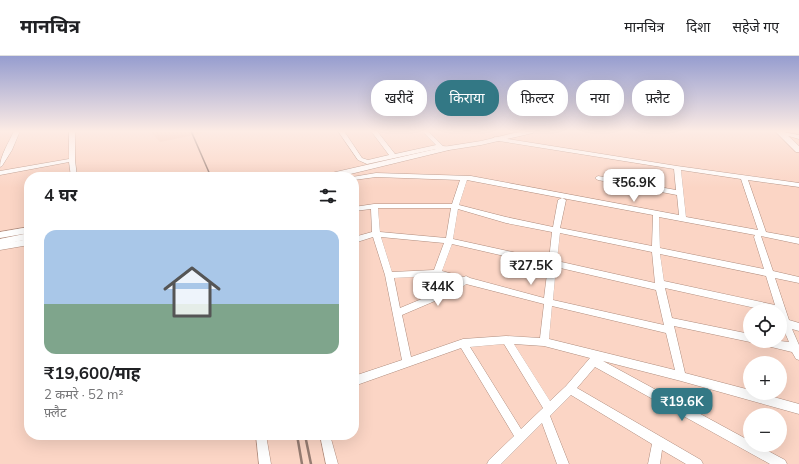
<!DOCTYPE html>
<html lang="hi">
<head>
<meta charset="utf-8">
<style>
  :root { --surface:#fff; --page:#f6f6f6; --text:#202124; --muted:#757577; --line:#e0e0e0; --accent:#337885 }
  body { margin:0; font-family:Mulish,"Noto Sans Devanagari",sans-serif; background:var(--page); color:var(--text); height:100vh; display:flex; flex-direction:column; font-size:15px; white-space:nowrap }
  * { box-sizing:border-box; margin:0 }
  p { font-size:13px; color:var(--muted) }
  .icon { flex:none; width:22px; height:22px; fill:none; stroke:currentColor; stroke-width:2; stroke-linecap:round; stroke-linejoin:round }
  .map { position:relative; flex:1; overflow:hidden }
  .side { position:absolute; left:24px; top:116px; width:335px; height:268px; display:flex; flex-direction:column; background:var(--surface); border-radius:16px; box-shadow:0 4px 16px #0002 }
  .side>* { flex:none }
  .top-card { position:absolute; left:371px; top:24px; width:368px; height:36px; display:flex; gap:8px }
  .controls { position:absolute; left:743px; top:248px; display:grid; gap:8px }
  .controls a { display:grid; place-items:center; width:44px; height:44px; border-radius:50%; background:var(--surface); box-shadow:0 4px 16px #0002; font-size:20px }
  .price { position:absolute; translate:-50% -34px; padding:0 9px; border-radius:8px; background:#fff; color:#222; font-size:13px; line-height:26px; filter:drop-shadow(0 1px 2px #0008) }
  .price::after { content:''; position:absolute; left:50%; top:24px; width:12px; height:9px; margin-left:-6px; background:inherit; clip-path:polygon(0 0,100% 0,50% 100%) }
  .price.selected { background:var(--accent); color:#fff }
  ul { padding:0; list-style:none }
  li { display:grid; align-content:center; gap:8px; height:212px; padding:0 20px }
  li+li { border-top:1px solid var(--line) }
  li span { display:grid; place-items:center; height:124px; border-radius:12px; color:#555 }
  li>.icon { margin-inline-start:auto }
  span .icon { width:72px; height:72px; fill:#fffc; stroke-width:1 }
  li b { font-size:17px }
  h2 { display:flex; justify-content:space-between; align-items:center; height:48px; padding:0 20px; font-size:17px }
  .pill { padding:0 14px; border-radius:16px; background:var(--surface); box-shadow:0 4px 16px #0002; font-size:14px; line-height:36px }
  .pill.selected { background:var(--accent); color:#fff }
  header { display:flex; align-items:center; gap:24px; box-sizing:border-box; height:56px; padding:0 20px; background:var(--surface); border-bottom:1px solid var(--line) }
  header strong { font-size:19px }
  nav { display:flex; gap:22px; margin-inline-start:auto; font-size:14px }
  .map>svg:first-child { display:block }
  .built { fill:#f5c8b5 }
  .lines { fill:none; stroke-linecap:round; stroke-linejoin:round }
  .minor-casing { stroke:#b08d7e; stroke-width:1 }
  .major-casing { stroke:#b08d7e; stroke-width:1 }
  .minor { fill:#fff; fill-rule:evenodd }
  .major { fill:#fff; fill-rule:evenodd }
  .rail-far1 { stroke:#967c72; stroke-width:1.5 }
  .rail { stroke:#967c72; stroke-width:2.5 }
</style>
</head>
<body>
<header>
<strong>मानचित्र</strong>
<nav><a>मानचित्र</a><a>दिशा</a><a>सहेजे गए</a></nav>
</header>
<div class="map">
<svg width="799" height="408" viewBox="0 0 799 408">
  <rect width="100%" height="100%" fill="#fbd5c5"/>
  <path class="built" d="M150 75H207L208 76 160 86Z"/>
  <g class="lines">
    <g class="minor-casing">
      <g id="minor">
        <path d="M14 75H20L12 94 2 110 0 111C0 100 9 86 14 75Z"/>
        <path d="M69 75H75V104L77 121H71L69 106 0 119V115L69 103Z"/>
        <path d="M338 75H344L362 102 368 104 389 99 371 75H377L395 98 436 89 422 75H428L443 90 451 91 452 92 449 94 436 93 367 108 358 104Z"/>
        <path d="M778 75 799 79V83L778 77Z"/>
        <path d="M495 81 677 110 799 127V131L748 124 766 176 799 182V188L761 180 773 215 799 221V227L775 222 789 264 799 267V275L792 273 799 289V304L796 303 792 296 763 289 760 288 758 285H780L789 286 780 265V255H769L665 232 672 262 750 278V285H753L750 286 674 270 685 317 750 334V337H759L799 348V358L681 325 603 305 750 385V389H757L785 404 787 408H770L595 311 577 332 701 404 703 408H686L662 394 660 408H648L652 388 571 339 550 360 569 408H557L542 367 501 408H487L489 404 514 380 461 292 354 330V320L402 304 385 219 373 181 354 187V181L372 176 371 153 354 155V151L374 148H452L460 124 376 121 354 124V121H352L376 117 471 120 679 159 677 139 598 124 595 122 598 120 676 134 674 113 493 84 492 83ZM681 114 741 123 758 174 686 161ZM467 124 562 142 558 144 553 171 506 161 459 149ZM562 142 653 159 652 190 560 172 566 144ZM378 152H451L446 182 380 176ZM458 153 506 167 552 176 549 204 453 183ZM659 161 755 179 754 181 764 213 660 192ZM560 177 652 196 655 227 557 205ZM381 181 444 187 434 214 392 216ZM452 188 548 210 544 242 470 222 466 220 464 221 442 215ZM660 198 766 220 775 249 664 225ZM556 211 656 234 664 269 553 244ZM432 220 424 242 400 252 394 222ZM440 221 458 225 450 232 434 238ZM466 228 544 248 540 282 506 280 463 283 411 301 402 259 456 236ZM552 250 666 277 675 314 549 283ZM504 288 543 352 521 373 470 291ZM514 288 544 290 590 302 566 330 550 345Z"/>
        <path d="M29 171V177L0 182V176Z"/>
        <path d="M29 183V189L0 194V188Z"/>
        <path d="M256 379H266L271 408H259Z"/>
        <path d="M320 379H330L338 408H326Z"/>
      </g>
    </g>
    <g class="major-casing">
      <g id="major">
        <path d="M522 75H534L533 77 481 89 449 94 338 121H323L327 118 449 90 481 85Z"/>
        <path d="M775 75H783L799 90V96H796Z"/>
        <path d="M29 177V183L0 189V183Z"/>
      </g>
    </g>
    <use href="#minor" class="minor"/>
    <use href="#major" class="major"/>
    <path class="rail-far1" d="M191 75 211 121"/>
    <g class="rail">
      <path d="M297 379 302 408"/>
      <path d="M305 379 311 408"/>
    </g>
  </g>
  <linearGradient id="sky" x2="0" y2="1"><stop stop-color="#969dcf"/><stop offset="0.57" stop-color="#fdece5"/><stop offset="1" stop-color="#fdece5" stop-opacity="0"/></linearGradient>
  <rect width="799" height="132" fill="url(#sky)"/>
</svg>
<div class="controls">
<a><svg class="icon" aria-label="locate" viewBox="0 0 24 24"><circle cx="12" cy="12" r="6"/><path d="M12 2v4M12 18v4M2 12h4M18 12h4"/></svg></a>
<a>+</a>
<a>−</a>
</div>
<b class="price" style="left:634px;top:147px">₹56.9K</b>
<b class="price" style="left:531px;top:230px">₹27.5K</b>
<b class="price" style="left:438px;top:251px">₹44K</b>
<b class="price selected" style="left:682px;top:366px">₹19.6K</b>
<div class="top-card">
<a class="pill">खरीदें</a>
<a class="pill selected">किराया</a>
<a class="pill">फ़िल्टर</a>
<a class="pill">नया</a>
<a class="pill">फ़्लैट</a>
</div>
<section class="side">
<h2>4 घर<svg class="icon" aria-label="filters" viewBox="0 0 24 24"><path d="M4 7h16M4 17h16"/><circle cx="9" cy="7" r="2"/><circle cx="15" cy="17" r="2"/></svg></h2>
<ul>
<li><span style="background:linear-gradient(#a9c7e8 60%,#7fa58c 0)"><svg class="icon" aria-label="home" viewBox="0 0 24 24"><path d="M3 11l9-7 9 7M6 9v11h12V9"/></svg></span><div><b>₹19,600/माह</b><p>2 कमरे · 52 m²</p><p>फ़्लैट</p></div></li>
</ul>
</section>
</div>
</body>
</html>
